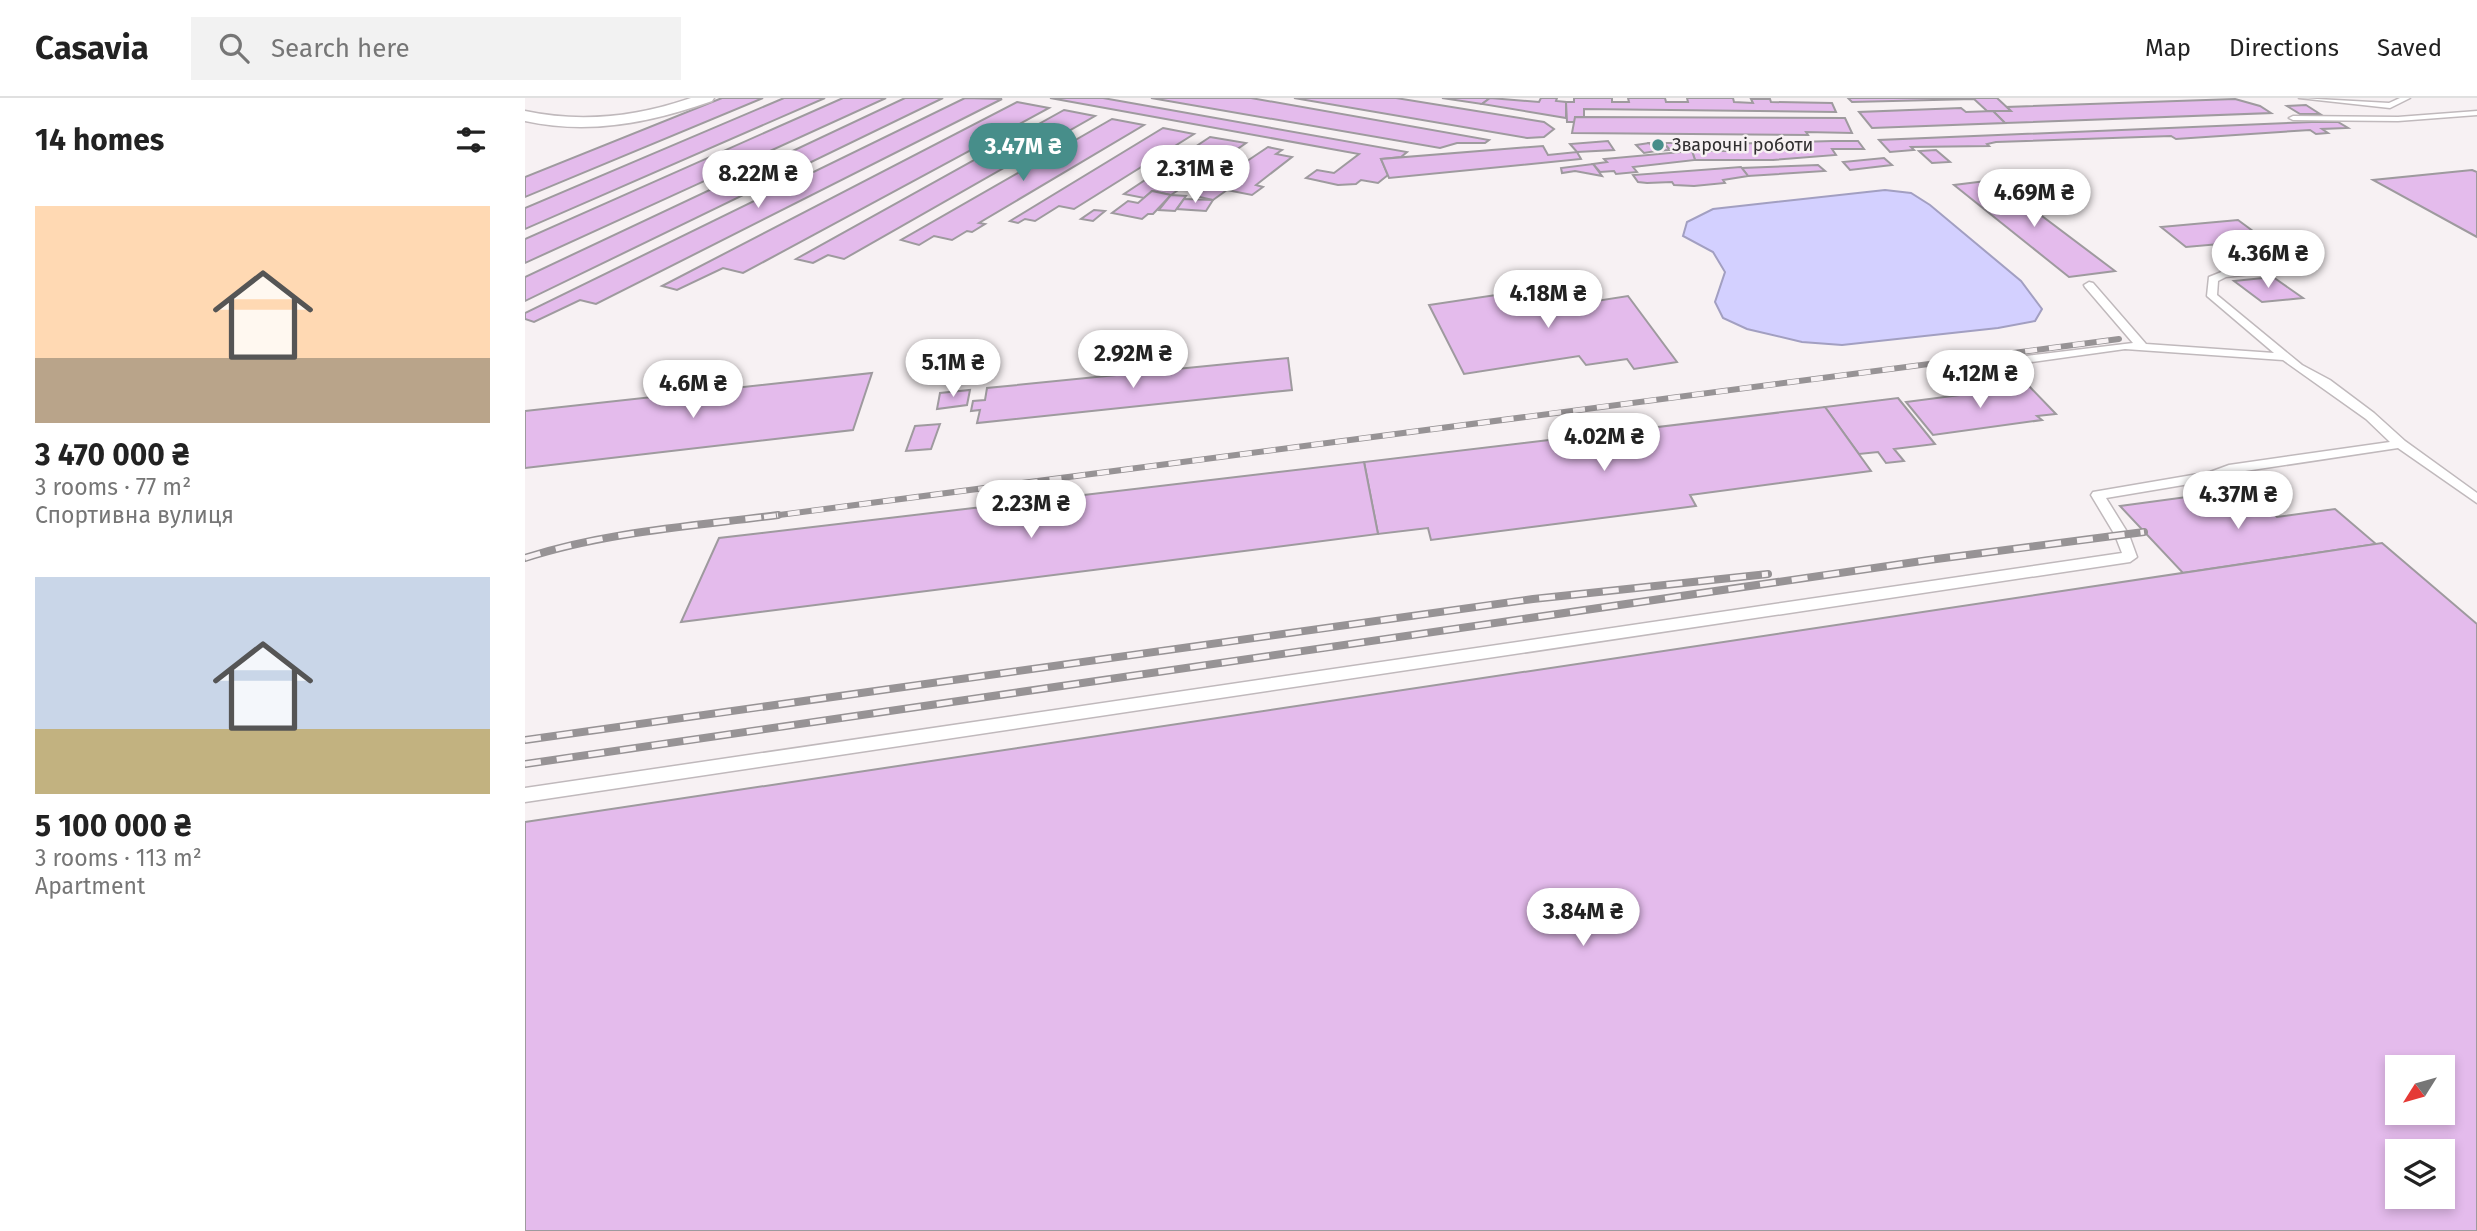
<!DOCTYPE html>
<html lang="en">
<head>
<meta charset="utf-8">
<style>
  :root { --surface:#fff; --page:#f2f2f2; --text:#222; --muted:#767676; --line:#e0e0e0; --accent:#478e8a }
  body { margin:0; font-family:"Fira Sans",sans-serif; background:var(--page); color:var(--text); height:100vh; display:flex; flex-direction:column; font-size:26px; white-space:nowrap }
  * { box-sizing:border-box; margin:0 }
  p { font-size:23px; color:var(--muted) }
  .icon { flex:none; width:38px; height:38px; fill:none; stroke:currentColor; stroke-width:2; stroke-linecap:round; stroke-linejoin:round }
  .map { position:relative; flex:1; overflow:hidden }
  .drawer { display:flex; flex-direction:column; background:var(--surface); width:525px }
  .drawer>* { flex:none }
  .needle { width:46px; rotate:233deg }
  .fabs { position:absolute; left:1860px; top:957px; display:grid; gap:14px }
  .fabs a { display:grid; place-items:center; width:70px; height:70px; border-radius:0px; background:var(--surface); box-shadow:0 4px 10px #0003; font-size:35px }
  .price { position:absolute; translate:-50% -60px; padding:0 16px; border-radius:24px; background:#fff; color:#222; font-size:23px; line-height:46px; filter:drop-shadow(0 2px 4px #0008) }
  .price::after { content:''; position:absolute; left:50%; top:42px; width:21px; height:16px; margin-left:-10px; background:inherit; clip-path:polygon(0 0,100% 0,50% 100%) }
  .price.selected { background:var(--accent); color:#fff }
  ul { padding:0; list-style:none }
  li { display:grid; align-content:center; gap:14px; height:371px; padding:0 35px }
  li span { display:grid; place-items:center; height:217px; border-radius:0px; color:#555 }
  li>.icon { margin-inline-start:auto }
  span .icon { width:126px; height:126px; fill:#fffc; stroke-width:1 }
  li b { font-size:30px }
  h2 { display:flex; justify-content:space-between; align-items:center; height:84px; padding:0 35px; font-size:30px }
  header { display:flex; align-items:center; gap:42px; box-sizing:border-box; height:98px; padding:0 35px; background:var(--surface); border-bottom:2px solid var(--line) }
  header strong { font-size:33px }
  nav { display:flex; gap:38px; margin-inline-start:auto; font-size:24px }
  .search { width:490px; height:63px; background:var(--page); display:flex; align-items:center; gap:18px; box-sizing:border-box; padding:0 24px; border-radius:0px; color:var(--muted); font-size:26px }
  main { display:flex; flex:1; min-height:0 }
  .map>svg:first-child { display:block }
  .water { fill:#d3d0ff; stroke:#a29fc1; stroke-width:2 }
  .building { fill:#e4bbec; stroke:#9e9a9e; stroke-width:2; fill-rule:evenodd }
  .lines { fill:none; stroke-linecap:round; stroke-linejoin:round }
  .service-casing { stroke:#c0b9bc; stroke-width:3 }
  .minor-casing { stroke:#c0b9bc; stroke-width:3 }
  .service { fill:#fff; fill-rule:evenodd }
  .minor { fill:#fff; fill-rule:evenodd }
  .rail-far1-casing { stroke:#979395; stroke-width:6 }
  .rail-casing { stroke:#979395; stroke-width:8 }
  .rail-far1 { stroke:#f7f1f3; stroke-width:4.5; stroke-dasharray:12; stroke-linecap:butt }
  .rail { stroke:#f7f1f3; stroke-width:5; stroke-dasharray:16; stroke-linecap:butt }
  .poi-dot { fill:#478e8a; stroke:#f7f1f3; stroke-width:2.5 }
  .labels { text-anchor:middle; stroke-width:5; stroke-linejoin:round; paint-order:stroke }
  .far-poi-label { font-size:18px; fill:#302e2f; stroke:#f7f1f3; text-anchor:start }
</style>
</head>
<body>
<header>
<strong>Casavia</strong>
<div class="search"><svg class="icon" aria-label="search" viewBox="0 0 24 24"><circle cx="10" cy="10" r="6"/><path d="M15 15l6 6"/></svg>Search here</div>
<nav><a>Map</a><a>Directions</a><a>Saved</a></nav>
</header>
<main>
<section class="drawer">
<h2>14 homes<svg class="icon" aria-label="filters" viewBox="0 0 24 24"><path d="M4 7h16M4 17h16"/><circle cx="9" cy="7" r="2"/><circle cx="15" cy="17" r="2"/></svg></h2>
<ul>
<li><span style="background:linear-gradient(#ffd9b3 70%,#b9a48a 0)"><svg class="icon" aria-label="home" viewBox="0 0 24 24"><path d="M3 11l9-7 9 7M6 9v11h12V9"/></svg></span><div><b>3 470 000 ₴</b><p>3 rooms · 77 m²</p><p>Спортивна вулиця</p></div></li>
<li><span style="background:linear-gradient(#c9d6e8 70%,#c2b280 0)"><svg class="icon" aria-label="home" viewBox="0 0 24 24"><path d="M3 11l9-7 9 7M6 9v11h12V9"/></svg></span><div><b>5 100 000 ₴</b><p>3 rooms · 113 m²</p><p>Apartment</p></div></li>
</ul>
</section>
<div class="map">
<svg width="1952" height="1133" viewBox="0 0 1952 1133">
  <rect width="100%" height="100%" fill="#f7f1f3"/>
  <path class="water" d="M1360 92 1386 95 1405 107 1496 183 1517 211 1510 223 1473 230 1317 247 1277 244 1222 231 1198 220 1190 204 1200 174 1188 154 1158 138 1162 124 1188 111Z"/>
  <g class="building">
    <path d="M197 0H238L0 99V79Z"/>
    <path d="M259 0H300L0 131V110Z"/>
    <path d="M318 0H361L0 165V141Z"/>
    <path d="M380 0H418L0 203V179Z"/>
    <path d="M440 0 477 1 71 206 55 202 9 224 0 221V215Z"/>
    <path d="M525 0H578L882 54 876 59 856 61 863 77 853 85 836 82 831 86 813 87 781 80 792 72 809 75 834 56Z"/>
    <path d="M626 0H726L964 42 960 45H932L915 50Z"/>
    <path d="M769 0H871L1019 24 1029 31 1019 39 1002 40Z"/>
    <path d="M917 0H965L957 6Z"/>
    <path d="M965 0 1014 4 1016 0H1032L1031 3 1041 4V20L957 6Z"/>
    <path d="M1049 0H1087V4H1104L1103 0H1140L1141 4H1163L1162 0H1208L1209 4 1228 5 1226 1H1245L1246 4 1307 5 1311 14 1059 11V20L1050 19V24H1042L1041 4H1049Z"/>
    <path d="M1323 0H1472L1486 13H1462L1449 1 1327 4Z"/>
    <path d="M1710 1 1735 8 1746 15 1480 25 1468 13H1486L1482 9Z"/>
    <path d="M492 4 524 10 218 175 198 170 152 192 137 188Z"/>
    <path d="M1781 7 1795 16H1775L1762 8Z"/>
    <path d="M1436 10 1441 14 1468 13 1480 25 1347 30 1334 14Z"/>
    <path d="M539 12 570 18 319 161 303 157 288 165 271 161Z"/>
    <path d="M1050 19 1320 20 1327 35 1281 34 1283 37 1047 35Z"/>
    <path d="M587 21 619 27 454 125 460 126 447 134 442 133 427 142 409 138 394 147 376 142Z"/>
    <path d="M1787 24H1813L1823 30 1797 31 1803 35 1791 36 1785 32 1651 41 1646 38 1471 44 1462 46 1464 48 1386 49 1389 52 1365 54 1354 42Z"/>
    <path d="M638 30 669 36 549 111 534 108 510 123 500 121 493 125 485 123Z"/>
    <path d="M685 39 721 45 646 97 627 93 619 100 599 96Z"/>
    <path d="M1083 43 1089 52 1052 54 1045 46Z"/>
    <path d="M1308 43H1333L1339 51H1307L1311 57 1248 62H1170L1167 53H1200L1196 48 1197 46Z"/>
    <path d="M1124 45H1139L1145 52 1131 53Z"/>
    <path d="M1124 45 1131 53 1119 55 1111 47Z"/>
    <path d="M1139 45H1159L1163 50 1145 52Z"/>
    <path d="M1018 48 1023 57 1052 54 1056 61 864 80 856 61Z"/>
    <path d="M743 49 757 52 751 56 767 59 731 87 738 89 727 97 702 92 688 102 670 98Z"/>
    <path d="M1411 52 1425 64 1407 65 1394 53Z"/>
    <path d="M1167 53 1170 62 1108 69 1112 74 1091 76 1089 73 1075 74 1068 66 1082 64 1079 61Z"/>
    <path d="M1359 60 1367 67 1325 72 1318 64Z"/>
    <path d="M1068 66 1077 78 1050 73 1037 75 1036 70Z"/>
    <path d="M1293 67 1300 73 1223 78 1217 70Z"/>
    <path d="M1216 69 1223 78 1198 82 1200 85 1169 88 1149 87 1147 84 1122 85 1113 84 1108 77Z"/>
    <path d="M1947 72 1952 74V139L1848 82Z"/>
    <path d="M1469 82 1590 173 1544 179 1429 87Z"/>
    <path d="M627 93 646 97 628 116H623L617 121 587 115 603 103 613 105Z"/>
    <path d="M646 97 661 98 650 113 634 112Z"/>
    <path d="M659 101 688 102 681 113 652 111Z"/>
    <path d="M569 112 580 113 568 123 556 121Z"/>
    <path d="M1713 122 1740 142 1661 149 1636 129Z"/>
    <path d="M1748 179 1778 200 1737 204 1709 183Z"/>
    <path d="M1052 185 1065 204 1103 198 1152 264 1109 271 1102 261 1061 267 1054 258 939 276 904 207Z"/>
    <path d="M763 260 767 292 452 325 455 312 446 313 448 303 460 302 462 290Z"/>
    <path d="M347 275 328 332 0 370V313Z"/>
    <path d="M1504 288 1531 316 1512 318 1517 322 1408 337 1381 304Z"/>
    <path d="M445 292 442 307 412 311 415 295Z"/>
    <path d="M1373 300 1410 346 1369 351 1379 363 1361 365 1353 354 1334 356 1300 309Z"/>
    <path d="M1300 309 1346 373 1165 397 1171 408 906 442 903 430 853 436 839 364Z"/>
    <path d="M415 326 406 351 381 353 390 328Z"/>
    <path d="M839 364 853 436 156 524 194 440Z"/>
    <path d="M1721 391 1752 419 1810 411 1851 446 1658 475 1595 408Z"/>
    <path d="M1857 445 1952 526V1133H0V724ZM1872 970H1918V1015H1872ZM1872 1054H1918V1099H1872Z"/>
  </g>
  <g class="lines">
    <g class="service-casing">
      <g id="service">
        <path d="M1774 0 1864 5 1875 0H1885L1865 10Z"/>
        <path d="M1952 13V17L1873 23 1768 22 1764 20 1768 18 1873 19Z"/>
        <path d="M1729 170 1733 171V175L1701 179 1693 183 1692 197 1777 267 1805 282 1849 315 1880 343 1952 395V405L1873 350 1707 375 1688 382 1581 400 1604 437 1612 459 1605 464 0 704V690L1597 455 1590 437 1566 397 1568 394 1685 374 1704 367 1865 344 1841 321 1758 262 1600 251 1427 275 1421 271 1427 267 1608 245 1560 189 1559 187 1564 184 1568 185 1621 246 1749 255 1682 198 1684 179 1699 173Z"/>
      </g>
    </g>
    <g class="minor-casing">
      <path id="minor" d="M166 0H189L187 3C125 25 64 37 0 23V13C56 25 111 19 166 0Z"/>
    </g>
    <use href="#service" class="service"/>
    <use href="#minor" class="minor"/>
    <g class="rail-far1-casing">
      <path id="rail-far1" d="M239 419 1594 241"/>
    </g>
    <g class="rail-casing">
      <g id="rail">
        <path d="M0 460C80 434 169 428 253 417"/>
        <path d="M0 642 1008 501 1243 476"/>
        <path d="M0 666 1404 462 1619 434"/>
      </g>
    </g>
    <use href="#rail-far1" class="rail-far1"/>
    <use href="#rail" class="rail"/>
  </g>
  <circle class="poi-dot" cx="1133" cy="47" r="7"/>
  <g class="labels">
    <g class="far-poi-label">
      <text x="1147" y="53">Зварочні роботи</text>
    </g>
  </g>
</svg>
<div class="fabs">
<a><svg class="needle" viewBox="-14 -14 28 28"><path d="M0-13l5 13h-10z" fill="#e53935"/><path d="M0 13l5-13h-10z" fill="#767676"/></svg></a>
<a><svg class="icon" aria-label="layers" viewBox="0 0 24 24"><path d="M12 4l9 5-9 5-9-5zM3 14l9 5 9-5"/></svg></a>
</div>
<b class="price selected" style="left:498px;top:85px">3.47M ₴</b>
<b class="price" style="left:670px;top:107px">2.31M ₴</b>
<b class="price" style="left:233px;top:112px">8.22M ₴</b>
<b class="price" style="left:1509px;top:131px">4.69M ₴</b>
<b class="price" style="left:1743px;top:192px">4.36M ₴</b>
<b class="price" style="left:1023px;top:232px">4.18M ₴</b>
<b class="price" style="left:608px;top:292px">2.92M ₴</b>
<b class="price" style="left:428px;top:301px">5.1M ₴</b>
<b class="price" style="left:1455px;top:312px">4.12M ₴</b>
<b class="price" style="left:168px;top:322px">4.6M ₴</b>
<b class="price" style="left:1079px;top:375px">4.02M ₴</b>
<b class="price" style="left:1713px;top:433px">4.37M ₴</b>
<b class="price" style="left:506px;top:442px">2.23M ₴</b>
<b class="price" style="left:1058px;top:850px">3.84M ₴</b>
</div>
</main>
</body>
</html>
